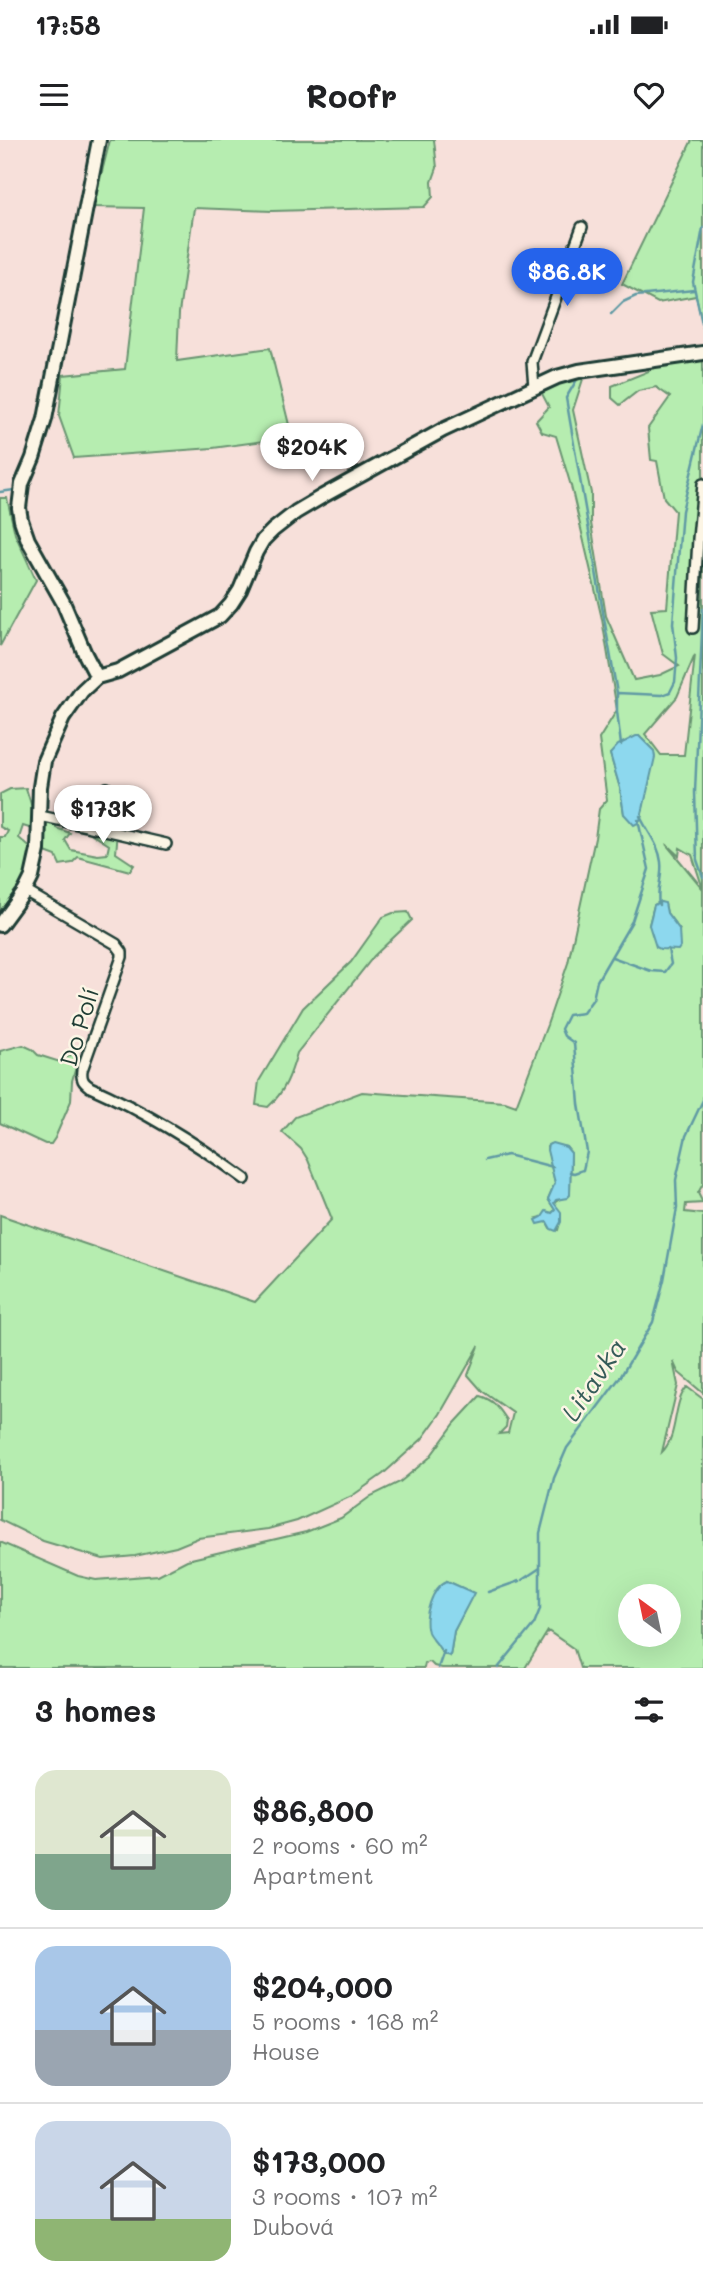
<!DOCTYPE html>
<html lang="en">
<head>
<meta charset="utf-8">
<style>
  :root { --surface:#fff; --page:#f2f2f2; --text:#202124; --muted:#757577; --line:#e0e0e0; --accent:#2563eb }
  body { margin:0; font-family:Mali,sans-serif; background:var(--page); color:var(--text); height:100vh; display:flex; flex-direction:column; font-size:26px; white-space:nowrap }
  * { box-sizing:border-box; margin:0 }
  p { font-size:23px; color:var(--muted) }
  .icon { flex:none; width:38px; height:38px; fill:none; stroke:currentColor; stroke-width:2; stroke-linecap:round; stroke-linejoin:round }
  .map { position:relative; height:1528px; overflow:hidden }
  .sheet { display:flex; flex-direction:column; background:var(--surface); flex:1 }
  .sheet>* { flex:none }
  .needle { width:46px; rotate:327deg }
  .tools { position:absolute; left:618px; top:1444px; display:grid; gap:14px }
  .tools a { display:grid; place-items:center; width:63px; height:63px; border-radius:50%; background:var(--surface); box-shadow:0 7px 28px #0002; font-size:35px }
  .price { position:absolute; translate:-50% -60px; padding:0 16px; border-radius:24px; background:#fff; color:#222; font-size:23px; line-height:46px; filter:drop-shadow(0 2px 4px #0008) }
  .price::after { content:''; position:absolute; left:50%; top:42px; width:21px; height:16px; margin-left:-10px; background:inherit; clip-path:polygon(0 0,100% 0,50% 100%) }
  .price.current { background:var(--accent); color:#fff }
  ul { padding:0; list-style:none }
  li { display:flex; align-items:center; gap:21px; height:175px; padding:0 35px }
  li+li { border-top:2px solid var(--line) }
  li span { display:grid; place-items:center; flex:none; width:196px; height:140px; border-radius:21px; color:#555 }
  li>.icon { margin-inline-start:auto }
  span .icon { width:84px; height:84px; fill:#fffc; stroke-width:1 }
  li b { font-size:30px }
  h2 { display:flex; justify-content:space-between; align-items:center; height:84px; padding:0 35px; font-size:30px }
  .status { display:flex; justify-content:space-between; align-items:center; height:49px; padding:0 35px; background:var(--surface); direction:ltr }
  .status svg { height:19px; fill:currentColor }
  header { display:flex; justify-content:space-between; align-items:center; height:91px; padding:0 35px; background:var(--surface); font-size:32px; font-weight:700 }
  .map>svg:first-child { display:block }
  .green { fill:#b6edb0; stroke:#6a9572; stroke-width:2; fill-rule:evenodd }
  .water { fill:#8dd8ee; stroke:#619aa4; stroke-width:2 }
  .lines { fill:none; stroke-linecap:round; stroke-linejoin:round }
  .stream { stroke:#619aa4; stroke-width:2.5 }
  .street-casing { stroke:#1f3d34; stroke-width:14 }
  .secondary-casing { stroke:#1f3d34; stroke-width:18 }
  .street { stroke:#fcf5e5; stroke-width:9 }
  .secondary { stroke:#fcf5e5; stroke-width:12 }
  .labels { text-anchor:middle; stroke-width:5; stroke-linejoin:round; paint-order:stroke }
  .street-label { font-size:24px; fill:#1f3d34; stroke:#fcf5e5 }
  .water-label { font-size:26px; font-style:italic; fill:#355c59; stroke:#fcf5e5 }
</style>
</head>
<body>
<div class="status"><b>17:58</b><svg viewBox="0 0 49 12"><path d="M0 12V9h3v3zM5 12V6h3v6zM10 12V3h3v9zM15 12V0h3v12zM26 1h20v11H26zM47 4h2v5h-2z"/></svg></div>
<header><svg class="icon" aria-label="menu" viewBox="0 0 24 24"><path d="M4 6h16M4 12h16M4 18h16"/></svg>Roofr<svg class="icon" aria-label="heart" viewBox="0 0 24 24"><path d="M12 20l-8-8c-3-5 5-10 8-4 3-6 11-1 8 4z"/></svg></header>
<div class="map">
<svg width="703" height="1528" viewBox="0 0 703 1528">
  <rect width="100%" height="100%" fill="#f7e0da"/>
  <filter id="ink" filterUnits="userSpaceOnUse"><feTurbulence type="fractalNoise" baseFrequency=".0143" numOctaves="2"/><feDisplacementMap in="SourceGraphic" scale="14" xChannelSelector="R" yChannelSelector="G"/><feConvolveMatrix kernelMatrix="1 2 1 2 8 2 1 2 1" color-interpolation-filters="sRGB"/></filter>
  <g filter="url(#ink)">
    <g class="green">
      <path d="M110 0H434L437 28 432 42 433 57 424 67 272 71 194 68 179 173 177 221 270 208 292 297 213 308 74 318 59 276 63 235 125 229 144 68 93 67Z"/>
      <path d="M692 0H703V186L696 156 658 163 622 144Z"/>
      <path d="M703 214V1044L698 1053 703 1063 686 1064 685 1072 703 1074V1253L678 1232 673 1221 678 1245 662 1312C679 1295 672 1263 687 1247L703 1259V1528H580L574 1509 548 1491 525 1528H442L434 1526 430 1522 425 1523 424 1528H0V1402L78 1436 96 1440 158 1435 187 1420 306 1392 341 1378 371 1356 400 1342 429 1318 455 1283 480 1256C494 1260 499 1268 507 1280L506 1287 499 1294 508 1293 513 1273 482 1251 468 1235 479 1206 440 1274 422 1299 383 1334 352 1356 297 1381 268 1389 198 1398 176 1407 135 1416 103 1419 43 1401 0 1380V1075L255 1162 332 1079 308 1020 301 1009 282 992 295 977 362 952 505 962 516 966 547 885 568 823 595 698 599 669 607 660 599 599 617 570 602 479 571 346 556 296 542 292 536 281 549 267 539 248 572 229 583 239 573 270 591 353V383L606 476 634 540 660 535 679 526 663 514 651 469 667 468 675 371 664 358 657 321 651 320 648 288 670 257 656 247 638 251 620 265 612 258V246L649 231 659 219ZM695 515 684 615H661L645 594 677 557ZM639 596 654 611 641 678 624 674 620 648 610 614ZM666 704 679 716 680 708 692 715 703 749ZM660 762 665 764 667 773 679 789 649 785 654 765ZM550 1004 566 1007 571 1013 570 1052 554 1063 561 1079 558 1090 550 1088 547 1082 538 1078 542 1077 547 1072 552 1073 555 1070 548 1059 555 1043 547 1007ZM447 1441 473 1453 454 1491 450 1516 442 1512 436 1502ZM630 1456H668V1494H630Z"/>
      <path d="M0 358H7L15 394 36 440 0 506Z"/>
      <path d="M26 648 35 677 55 678 56 688 70 693 65 700 71 710 98 715 107 714 109 705 89 692 83 677 94 672 98 683H110L118 679 127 682 126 692 118 691 116 713 134 725 130 731 78 717 72 723 60 725 56 716 40 710 42 692 23 686 19 698 34 711 26 741 0 781V697H5L8 691 0 687V654L10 649Z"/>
      <path d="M408 772 412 780 374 816 297 913C291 934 285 952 268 967L256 965 259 941 303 868 351 822 383 777 393 773Z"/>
      <path d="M23 905 32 909 38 915 60 922 74 913 79 916 72 941 71 961 55 998 51 1004H45L0 983V911Z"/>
    </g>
    <g class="water">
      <path d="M636 596H639L654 611 655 617 641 678 638 683 634 685 624 674 620 648 610 614 618 605Z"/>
      <path d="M660 762 665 763 667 773 679 789 680 807 678 810 660 809 656 807 649 785 654 765Z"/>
      <path d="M552 1003 566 1007 571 1013 570 1055 567 1058 556 1060 554 1063 561 1072V1082L556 1091 551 1089 547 1082 538 1084 536 1080 542 1077 546 1071 552 1073 555 1070 548 1059 555 1043 547 1010 548 1005Z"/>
      <path d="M447 1441 474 1453 454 1491 450 1516C443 1515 442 1512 438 1506 435 1501 430 1497 428 1492 423 1477 432 1447 447 1441Z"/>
    </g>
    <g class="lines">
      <g class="stream">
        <path d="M703 88 693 142 703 188"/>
        <path d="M611 174 623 162 636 156 694 150"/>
        <path d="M579 236 566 258 617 553"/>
        <path d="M0 352 14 350"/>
        <path d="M703 469 695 652 697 720 703 737"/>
        <path d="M621 605 617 571V553L662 555 670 552 675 542 677 518 673 483 682 371 703 284"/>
        <path d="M640 676C647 692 659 704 661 722 663 737 656 749 659 765"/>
        <path d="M612 817 651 831 665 832 671 824 668 809"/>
        <path d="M485 1020 507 1015 553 1027"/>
        <path d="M570 1032 574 1033 583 1030 587 1012 579 964 574 903 564 896 561 889 568 875 583 873 593 859 597 841 632 781 649 729 638 680"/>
        <path d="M522 1440 540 1428"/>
        <path d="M488 1452 519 1441"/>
        <path d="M438 1528 444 1511"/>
        <path d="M498 1528 534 1484 540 1469V1393L554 1338 567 1308 621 1236 653 1182 664 1140 677 1068 676 1040 686 996 703 960"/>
      </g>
      <g class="street-casing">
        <g id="street">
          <path d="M534 247 532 222 582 87"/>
          <path d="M693 488 698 399 703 344"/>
          <path d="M40 676 105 690 108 679 107 648"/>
          <path d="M105 690 166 704"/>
          <path d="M25 751 116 804 122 812V817L82 930C81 939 83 942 90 947 146 972 196 1003 245 1039"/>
        </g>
      </g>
      <g class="secondary-casing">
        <g id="secondary">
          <path d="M97 537 85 514 63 462 28 400 21 380 19 368 22 344 33 318 45 279 99 0"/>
          <path d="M0 785 25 751 32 737 38 710 40 647 44 621 63 578 82 551 97 537 118 531 220 476 231 464 240 450 256 412 263 400 273 390 296 372 323 356 443 290 557 237 579 231 703 213"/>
        </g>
      </g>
      <use href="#street" class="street"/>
      <use href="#secondary" class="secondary"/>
    </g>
  </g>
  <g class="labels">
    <g class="street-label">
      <text transform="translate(80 887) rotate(-73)" y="8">Do Polí</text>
    </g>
    <g class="water-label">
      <text transform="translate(594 1240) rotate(-56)" y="9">Litavka</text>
    </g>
  </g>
</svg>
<div class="tools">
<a><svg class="needle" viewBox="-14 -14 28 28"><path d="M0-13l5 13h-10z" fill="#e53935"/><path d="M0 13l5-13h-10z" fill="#757577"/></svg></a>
</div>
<b class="price current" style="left:567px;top:168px">$86.8K</b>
<b class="price" style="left:312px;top:343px">$204K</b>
<b class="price" style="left:103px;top:705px">$173K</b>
</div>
<section class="sheet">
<h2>3 homes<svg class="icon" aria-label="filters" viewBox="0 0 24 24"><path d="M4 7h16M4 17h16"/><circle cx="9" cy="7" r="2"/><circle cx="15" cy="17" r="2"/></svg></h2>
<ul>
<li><span style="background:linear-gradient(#dfe7d0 60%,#7fa58c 0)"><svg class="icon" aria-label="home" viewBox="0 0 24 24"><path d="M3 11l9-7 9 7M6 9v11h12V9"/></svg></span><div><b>$86,800</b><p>2 rooms · 60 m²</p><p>Apartment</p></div></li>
<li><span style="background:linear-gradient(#a9c7e8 60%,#9aa5b1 0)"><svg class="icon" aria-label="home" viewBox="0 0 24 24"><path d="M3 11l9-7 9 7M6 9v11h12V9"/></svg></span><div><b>$204,000</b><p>5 rooms · 168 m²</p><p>House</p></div></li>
<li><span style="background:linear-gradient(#c9d6e8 70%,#8fb573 0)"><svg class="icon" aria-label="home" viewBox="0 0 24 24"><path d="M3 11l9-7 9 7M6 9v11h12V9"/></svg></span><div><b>$173,000</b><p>3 rooms · 107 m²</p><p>Dubová</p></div></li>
</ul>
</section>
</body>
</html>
